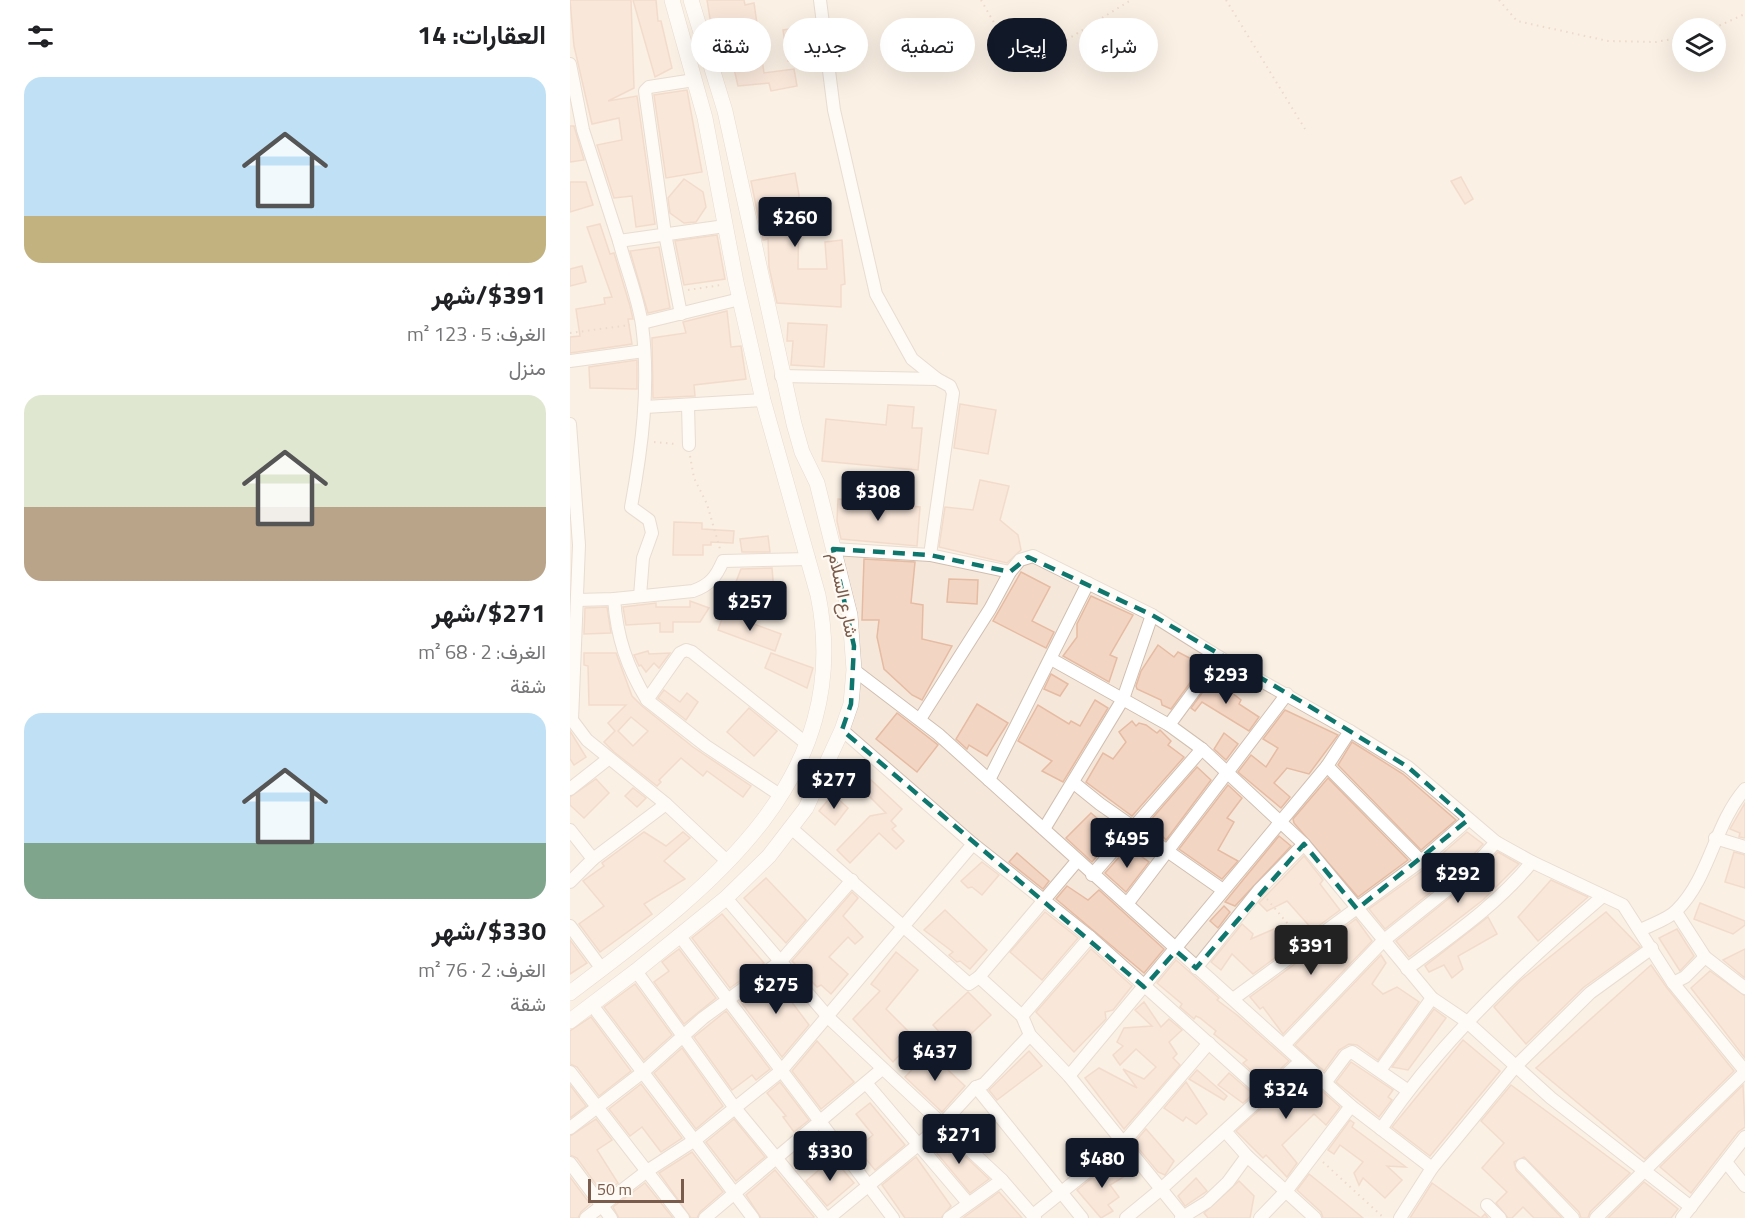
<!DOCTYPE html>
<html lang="ar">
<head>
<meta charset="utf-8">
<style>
  :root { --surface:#fff; --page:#f6f6f6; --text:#202124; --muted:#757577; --accent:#111827 }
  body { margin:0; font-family:"Titillium Web",Vazirmatn,sans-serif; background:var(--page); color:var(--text); direction:rtl; height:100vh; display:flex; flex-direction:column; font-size:22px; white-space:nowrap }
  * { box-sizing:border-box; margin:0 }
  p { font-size:20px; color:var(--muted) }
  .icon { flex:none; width:33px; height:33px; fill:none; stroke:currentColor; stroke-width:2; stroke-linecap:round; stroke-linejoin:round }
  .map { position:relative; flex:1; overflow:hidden; direction:ltr }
  .panel { display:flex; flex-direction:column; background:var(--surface); width:570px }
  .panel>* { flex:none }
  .top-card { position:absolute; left:18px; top:18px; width:570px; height:54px; direction:rtl; display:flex; gap:12px }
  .tools { position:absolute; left:1102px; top:18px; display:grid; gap:12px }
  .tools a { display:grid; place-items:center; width:54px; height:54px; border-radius:50%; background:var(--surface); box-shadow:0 6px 24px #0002; font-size:30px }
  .scale { position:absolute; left:18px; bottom:15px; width:96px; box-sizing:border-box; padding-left:6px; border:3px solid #7a5c4d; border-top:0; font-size:16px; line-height:21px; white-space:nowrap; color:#7a5c4d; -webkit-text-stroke:4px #fffaf3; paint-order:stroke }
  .price { position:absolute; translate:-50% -51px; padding:0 14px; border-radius:6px; background:var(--accent); color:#fff; font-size:20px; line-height:39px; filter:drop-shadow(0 2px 3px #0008) }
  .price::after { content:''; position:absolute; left:50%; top:36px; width:18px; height:14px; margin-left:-9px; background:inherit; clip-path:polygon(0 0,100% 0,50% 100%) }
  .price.on { background:#222; color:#fff }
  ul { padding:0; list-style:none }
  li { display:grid; align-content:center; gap:12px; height:318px; padding:0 24px }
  li span { display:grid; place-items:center; height:186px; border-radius:18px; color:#555 }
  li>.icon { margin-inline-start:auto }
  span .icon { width:108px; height:108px; fill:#fffc; stroke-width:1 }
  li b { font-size:26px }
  h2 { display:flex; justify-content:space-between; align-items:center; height:72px; padding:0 24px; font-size:26px }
  .pill { padding:0 21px; border-radius:27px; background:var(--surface); box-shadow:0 6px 24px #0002; font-size:21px; line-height:54px }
  .pill.on { background:var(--accent); color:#fff }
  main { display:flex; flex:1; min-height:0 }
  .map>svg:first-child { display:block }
  .residential { fill:#f5e8da; fill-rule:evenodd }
  .building { fill:#f3d5c3; stroke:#e6bba3; stroke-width:1.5; fill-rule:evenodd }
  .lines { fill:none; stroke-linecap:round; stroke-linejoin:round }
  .minor-casing { stroke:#d1beb0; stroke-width:14 }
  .tertiary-casing { stroke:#d1beb0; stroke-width:16 }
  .path { stroke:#d9b8a5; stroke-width:2; stroke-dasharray:1.5 4.5; stroke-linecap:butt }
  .minor { stroke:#fff; stroke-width:12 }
  .tertiary { stroke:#fff; stroke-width:15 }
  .marked { fill:none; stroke:#0f766e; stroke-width:4.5; stroke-dasharray:12 8; stroke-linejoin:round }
  .labels { text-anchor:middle; stroke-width:4.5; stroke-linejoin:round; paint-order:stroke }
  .street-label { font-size:18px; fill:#7a5c4d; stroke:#fffaf3 }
</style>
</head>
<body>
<main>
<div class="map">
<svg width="1175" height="1218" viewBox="0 0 1175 1218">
  <rect width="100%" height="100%" fill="#fdf6ec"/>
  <path class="residential" d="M0 0H1175V1218H0ZM1113 28H1146V62H1113Z"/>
  <g class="building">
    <path d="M0 0H61L64 88 38 101 67 96 85 224 66 227 62 196 44 198 27 145 52 140 49 118 22 124 4 46Z"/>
    <path d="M63 0H86L88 21H91L102 68 85 77Z"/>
    <path d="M137 0H174L175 5 184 3 194 73 224 69 227 86 201 91 199 83 168 86 162 60 156 61 154 36 143 37Z"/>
    <path d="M243 26 246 61H218L213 30Z"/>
    <path d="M117 90 132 172 96 178 84 95Z"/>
    <path d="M0 126H4L14 160 0 162Z"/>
    <path d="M225 173 229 195 228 269H257L255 242 272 240 275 284 271 285V307L207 303 199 267 198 239 193 240 181 181Z"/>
    <path d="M891 177 903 199 895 204 881 181Z"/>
    <path d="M114 179 133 192 136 207 126 222 114 223 100 213 98 198Z"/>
    <path d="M0 182H16L23 205 0 212Z"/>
    <path d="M30 224 40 254 44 253 60 306 63 319H58L62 344 0 353V337L10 336 6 309 35 304 34 298 42 297 17 227Z"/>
    <path d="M147 235 155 279 114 285 105 241Z"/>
    <path d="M89 247 100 308 78 313 60 251Z"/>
    <path d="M12 266 16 282 0 286V269Z"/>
    <path d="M157 311 161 347 171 346 176 379 124 385 125 396 83 398 82 338 116 333 113 322Z"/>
    <path d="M218 323 257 325 254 367 221 365 223 341H217Z"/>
    <path d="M67 360V389L20 388 19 367Z"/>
    <path d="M390 404 426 410 418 454 384 448Z"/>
    <path d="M318 405 344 407 342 428H352L348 470 252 461 256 419 316 425Z"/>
    <path d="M410 480 439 486 430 520 448 535 451 550 437 563 369 547 375 507 403 510Z"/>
    <path d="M268 499 350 507 347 546 271 539 267 521Z"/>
    <path d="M104 522 132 523V529L164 531 163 543 141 542V545H133V555H103Z"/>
    <path d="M198 536 200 552H172L170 539Z"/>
    <path d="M294 559 345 562 341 603 353 605 352 639 382 646 352 700 342 695 314 669 307 637 309 620H292Z"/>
    <path d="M202 568 204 592 161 595 171 569Z"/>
    <path d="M451 572 480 587 462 621 484 632 476 648 423 621Z"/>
    <path d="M379 579 408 580 407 604 377 602Z"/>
    <path d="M521 596 563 615 540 655 547 658 539 682 493 656 507 637V624Z"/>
    <path d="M120 601 139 608 130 622H103V632H90V623L56 625 53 607 86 603V607H120Z"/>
    <path d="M37 607 41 633 14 634 15 608Z"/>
    <path d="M154 613 211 634 205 651 148 630Z"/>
    <path d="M588 645 604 657 608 652 633 665 601 709 592 705 591 700 567 689 566 686 571 671Z"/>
    <path d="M78 651 79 654 100 653 89 668 84 663 76 672 71 665 69 666 64 655Z"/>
    <path d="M14 653H46L62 696 72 706 123 747 181 786 173 797 137 771 133 776 111 758 89 780 91 782 87 786 44 752 34 742 45 731 38 723 56 705H19L18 666 14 665ZM61 717 78 731 63 746 48 731Z"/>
    <path d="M201 653 243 668 237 688 195 668Z"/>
    <path d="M481 674 498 684 490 696 474 689Z"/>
    <path d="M643 678 671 700 669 704 689 717 679 731 632 702 625 711 621 708Z"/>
    <path d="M94 690 110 702 117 693 128 702 116 720 88 698Z"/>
    <path d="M525 700 538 708 493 782 472 771 482 761 448 741 468 705 499 724 501 721 510 726Z"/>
    <path d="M407 704 438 723 417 756 399 745 397 749 386 739Z"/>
    <path d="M179 708 207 731 184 756 157 732Z"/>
    <path d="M715 710 768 735 739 774 717 768 704 783 720 797 711 808 668 772 681 755 696 767 708 748 693 739Z"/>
    <path d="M327 713 368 745 347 772 306 739Z"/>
    <path d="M562 721 566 726 569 723 576 725 587 733 590 730 601 741 598 745 614 757 562 816 516 782 533 753 543 759 556 742 549 732Z"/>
    <path d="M0 731 16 757 4 765 0 759Z"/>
    <path d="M654 733 668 744 656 760 644 749Z"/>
    <path d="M782 742 833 774 886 820 851 850 768 765Z"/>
    <path d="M627 767 641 780 596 840 579 822Z"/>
    <path d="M758 778 838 860 788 897 724 823 723 819Z"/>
    <path d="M26 779 39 793 14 818 0 805V797Z"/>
    <path d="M301 780 332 809 321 821 326 826 322 829 334 841 326 849 309 833 280 863 267 850 300 816 316 813 298 795Z"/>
    <path d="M658 785 672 798 657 818 664 822 648 850 668 861 652 879 609 849Z"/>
    <path d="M63 788 76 798 67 807 55 796Z"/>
    <path d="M263 794 278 808 265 825 249 811Z"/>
    <path d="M1175 803V838L1169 837 1170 833 1160 829Z"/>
    <path d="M521 813 546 834 522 862 496 838Z"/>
    <path d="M74 832 96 846 113 832 120 838 94 861 115 879 74 904 82 914 30 952 9 924 34 906 13 881 34 866 32 863Z"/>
    <path d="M897 832 913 844 892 867 815 929 799 909 856 868Z"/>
    <path d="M709 836 721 846 665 906 655 902Z"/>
    <path d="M558 847 579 862 556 892 535 873Z"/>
    <path d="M928 852 949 864 913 900 839 957 826 941 903 879Z"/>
    <path d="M1164 852 1175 855V888L1155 882Z"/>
    <path d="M447 853 479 881 473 889 439 862Z"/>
    <path d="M734 856 753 880 750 884 770 910 743 930 717 901 697 911 689 903Z"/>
    <path d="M412 862 429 875 412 895 402 887 398 888 391 881Z"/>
    <path d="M196 878 236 920 216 943 174 898Z"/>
    <path d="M981 880 1018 897 968 941 948 917Z"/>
    <path d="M497 886 518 900 529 890 594 949 574 973 486 899Z"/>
    <path d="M282 892 288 898 273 916 293 937 285 944 278 937 259 957 278 974 261 994 251 985 247 987 222 961Z"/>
    <path d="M1130 903 1175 921V925L1163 934 1124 919Z"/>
    <path d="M654 906 660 912 648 928 640 921Z"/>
    <path d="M375 910 417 950 400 969 390 961 387 962 379 955 383 952 354 930Z"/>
    <path d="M475 912 508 938 472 980 440 952Z"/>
    <path d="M1036 912 1070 947 1014 987 956 1044 924 1007 951 980Z"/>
    <path d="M152 914 194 963 160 988 122 938Z"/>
    <path d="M918 917 927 934 888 956 893 969 882 978 874 965 859 972 855 966Z"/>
    <path d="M786 919 802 941 713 1034 693 1007 690 1009 680 997Z"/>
    <path d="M672 924 683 934 681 939 711 926 720 936 707 946 713 952 683 974 662 954 651 970 641 962Z"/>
    <path d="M1107 929 1124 956 1110 971 1089 938Z"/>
    <path d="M0 940 17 963 0 974Z"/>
    <path d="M109 949 146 998 114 1024 84 982 99 971 92 962Z"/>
    <path d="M521 949 562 986 543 1010 535 1012 536 1019 504 1052 466 1012Z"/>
    <path d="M1175 949V978L1153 960Z"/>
    <path d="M326 952 348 970 316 1009 345 1038 323 1062 283 1019 310 991 301 984Z"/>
    <path d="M811 955 816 963 802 984 813 994 827 987 849 1002 808 1060 787 1045 779 1044 769 1050 754 1071 725 1045Z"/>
    <path d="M606 960 649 998 647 1000 667 1015 719 1061 695 1083 673 1063 677 1060 644 1034 646 1031 630 1018 626 1016 624 1019 610 1007 612 1004 587 983Z"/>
    <path d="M1081 965 1097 988 1164 1071 1075 1159 966 1068Z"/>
    <path d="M1140 971 1175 996V1058L1121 988Z"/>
    <path d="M203 977 239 1025 212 1057 170 1001Z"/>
    <path d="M65 984 102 1035 74 1060 34 1007Z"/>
    <path d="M398 992 421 1015 385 1049 363 1025Z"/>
    <path d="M574 1002 591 1027 599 1019 612 1030 599 1042 607 1054 603 1058 610 1065 554 1129 515 1078 529 1068 567 1088 553 1069 574 1079 586 1067 566 1049 550 1065 543 1055 553 1046 547 1042 554 1028 582 1026 565 1010Z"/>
    <path d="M864 1009 876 1018 838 1070 822 1067Z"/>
    <path d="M156 1011 200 1069 186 1080 182 1075 162 1090 124 1037Z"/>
    <path d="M21 1017 61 1071 29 1096 7 1067 0 1064V1031Z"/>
    <path d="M893 1040 930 1071 860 1156 822 1127Z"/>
    <path d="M247 1041 284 1082 251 1109 222 1071Z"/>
    <path d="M112 1048 153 1106 126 1129 84 1073Z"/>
    <path d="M459 1051 472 1066 427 1100 419 1090Z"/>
    <path d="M359 1052 395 1086 372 1112 335 1077Z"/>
    <path d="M781 1062 823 1090 818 1097 822 1100 809 1117 766 1082Z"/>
    <path d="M627 1070 657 1096 654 1100 619 1079Z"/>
    <path d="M731 1072 770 1107 756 1125 744 1114 712 1145 727 1163 717 1177 696 1155 693 1158 666 1131Z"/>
    <path d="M659 1073 683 1094 673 1103 648 1085Z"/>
    <path d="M210 1082 239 1120 224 1132 213 1117 216 1116 197 1093Z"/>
    <path d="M616 1082 637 1114 626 1124 616 1117 613 1121 594 1108Z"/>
    <path d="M71 1084 112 1138 91 1152 72 1127 60 1136 39 1109Z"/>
    <path d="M0 1085 16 1106 0 1118Z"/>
    <path d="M941 1085 1060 1173 1020 1212 1018 1218H1011L1009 1212 954 1157 944 1162 946 1170 992 1218H964L953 1207 942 1218H938L926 1203 937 1192 912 1168 934 1143 911 1121Z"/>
    <path d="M1173 1085 1175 1127 1168 1132 1121 1193 1090 1167Z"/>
    <path d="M300 1103 335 1145 305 1170 287 1148 303 1135 286 1114Z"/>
    <path d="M26 1119 42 1140 27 1150 48 1183 33 1194 7 1158 0 1155V1136Z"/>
    <path d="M164 1119 195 1157 166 1181 136 1142Z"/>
    <path d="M780 1120 784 1123 782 1127 836 1167 817 1166 832 1180 815 1198 793 1178 789 1185 784 1173 793 1162 770 1145 764 1154 758 1150Z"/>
    <path d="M576 1129 604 1161 595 1175 588 1172 564 1143Z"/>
    <path d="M373 1136 379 1141 419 1179 400 1193 360 1145Z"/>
    <path d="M122 1152 153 1192 130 1212 127 1218H121L89 1173Z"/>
    <path d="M346 1157 381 1206 371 1218H335L312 1185Z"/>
    <path d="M263 1158 284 1183 257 1206 236 1181Z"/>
    <path d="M544 1160 555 1176 540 1185 549 1197 538 1205 543 1211 531 1218 507 1190Z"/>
    <path d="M205 1170 244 1217 243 1218H191L176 1195Z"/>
    <path d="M739 1174 775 1203 793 1218H753L751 1212 727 1190Z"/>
    <path d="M0 1177 20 1204 11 1212 8 1218H0Z"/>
    <path d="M626 1178 637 1191 615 1206 608 1196Z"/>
    <path d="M669 1181 684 1196 680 1218H638L634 1213Z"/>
    <path d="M1074 1182 1108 1209 1101 1218H1038Z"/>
    <path d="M75 1183 103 1218H49L43 1207Z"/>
    <path d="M862 1183 911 1218 915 1214 918 1218H840Z"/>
    <path d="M429 1192 452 1218H393Z"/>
  </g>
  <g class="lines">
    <g class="minor-casing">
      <g id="minor">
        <path d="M250 0 264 110 306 294 342 359 367 379"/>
        <path d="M0 64 13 130 49 241 155 226"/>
        <path d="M49 241C56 268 68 297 72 325 80 385 72 448 61 507L79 520 82 533 73 558 70 596"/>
        <path d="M111 314 95 234 75 91 79 87 124 80"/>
        <path d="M72 323 170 299"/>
        <path d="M0 361 74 351"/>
        <path d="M211 376 367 379 380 386 383 393 360 555 263 549"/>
        <path d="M118 405 119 445"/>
        <path d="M75 407 193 400"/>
        <path d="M0 424 9 545 2 720 17 740 96 804 158 862"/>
        <path d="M360 555 440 572"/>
        <path d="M44 599C47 638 57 667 77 700L110 653 116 650 122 652 237 744"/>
        <path d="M7 600 44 599 123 591C140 585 146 577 153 561L239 559"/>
        <path d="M481 659 599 725 632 749 734 844 862 998 896 1021 981 1098 1121 1207"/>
        <path d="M284 670 368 734 781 1106 862 1168"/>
        <path d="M77 700 136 746 210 795"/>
        <path d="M350 719 420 609 440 572 450 560 463 556 582 615 649 657 780 731 838 767 926 842 962 862C927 905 881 936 837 969"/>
        <path d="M599 725 649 657"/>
        <path d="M272 730 403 844 520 937 694 1093"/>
        <path d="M780 731 757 766 851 861 898 820"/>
        <path d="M419 780 518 583"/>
        <path d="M504 783 530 804 653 890"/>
        <path d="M0 789 38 759"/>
        <path d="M221 828 399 984 409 977 507 861"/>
        <path d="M474 829 553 699 582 615"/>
        <path d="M0 830 23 859"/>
        <path d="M1145 838 1175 847"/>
        <path d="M962 862 1053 905 1103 983 1175 1071"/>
        <path d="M522 875 632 749"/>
        <path d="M0 882 23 859 96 804"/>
        <path d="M156 898 259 1018 432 1180 465 1218"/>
        <path d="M557 904 717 694"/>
        <path d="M1106 912 1135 957 1175 988"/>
        <path d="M0 926 32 969"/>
        <path d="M1071 930C1082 924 1099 919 1107 910 1140 877 1144 825 1175 789"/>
        <path d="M109 935 323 1218"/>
        <path d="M626 968 689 890 734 844"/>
        <path d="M66 971 165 1108 256 1218"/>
        <path d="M409 977 452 1016 460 1035 499 1076 613 1216"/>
        <path d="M1103 983 1115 977 1135 957"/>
        <path d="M663 999 851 861"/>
        <path d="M22 1005 183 1218"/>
        <path d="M452 1016 520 937"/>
        <path d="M714 1045 813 941 898 873 926 842"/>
        <path d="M811 1069 862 998"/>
        <path d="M0 1072 113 1218"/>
        <path d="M499 1076 757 766"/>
        <path d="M296 1083 398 1203"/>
        <path d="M755 1083 776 1055 782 1052 837 1090"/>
        <path d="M406 1087 512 1218"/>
        <path d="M0 1128 73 1072 133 1018 211 961 282 880"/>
        <path d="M811 1129C872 1039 951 966 1033 896"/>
        <path d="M655 1131 677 1156 745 1218"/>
        <path d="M1156 1162 1175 1186"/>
        <path d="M0 1163 41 1218"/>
        <path d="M952 1165 1003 1218"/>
        <path d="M917 1205 930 1218"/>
        <path d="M463 1215 554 1142 639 1043"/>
        <path d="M16 1218 77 1171 125 1140 211 1071 403 844"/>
        <path d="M135 1218 312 1069"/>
        <path d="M259 1218 349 1144 373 1123 406 1087 414 1084 460 1035"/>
        <path d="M379 1218 432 1180"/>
        <path d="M556 1218 590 1190 731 1061"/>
        <path d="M611 1218 637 1202 658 1182 677 1156"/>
        <path d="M690 1218 717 1190 781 1106"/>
        <path d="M830 1218 862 1168 945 1067 1020 993 1082 948"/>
        <path d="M1026 1218 1175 1072"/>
        <path d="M1112 1218 1175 1137"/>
      </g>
    </g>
    <g class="tertiary-casing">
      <g id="tertiary">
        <path d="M0 993C132 893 286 784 248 595L193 400 166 282 135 118 102 0"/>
        <path d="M0 1021 66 971 156 898 199 856 236 808 272 730 281 704 284 670 280 615 247 483 232 452 224 424 155 111 121 0"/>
      </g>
    </g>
    <g class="path">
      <path d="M411 0 445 59 461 62 561 0"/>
      <path d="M656 0 735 129"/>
      <path d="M929 0 947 21 1038 41 1086 42 1113 37"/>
      <path d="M1144 28 1175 14"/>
      <path d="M118 290 151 285"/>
      <path d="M0 333 60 325"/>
      <path d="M84 442 106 444"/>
      <path d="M120 456 124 478 137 504 150 549"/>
      <path d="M697 899 728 936"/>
      <path d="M753 1162 814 1218"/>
    </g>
    <use href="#minor" class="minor"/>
    <use href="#tertiary" class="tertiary"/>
  </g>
  <path d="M0 0H1175V1218H0ZM263 549 360 555 440 572 458 557 582 615 739 706 838 767 898 820 787 909 734 844 626 968 606 951 574 987 272 730 281 704 284 646Z" fill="#fdf6ec" fill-opacity=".55" fill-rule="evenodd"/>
  <path class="marked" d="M263 549 360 555 440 572 458 557 582 615 739 706 838 767 898 820 787 909 734 844 626 968 606 951 574 987 272 730 281 704 284 646Z"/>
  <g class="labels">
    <g class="street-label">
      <text transform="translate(273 595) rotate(78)" y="6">شارع السلام</text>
    </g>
  </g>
</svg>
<div class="tools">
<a><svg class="icon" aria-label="layers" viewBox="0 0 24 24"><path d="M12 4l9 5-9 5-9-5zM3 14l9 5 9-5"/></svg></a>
</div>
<div class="scale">50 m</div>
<b class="price" style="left:225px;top:248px">$260</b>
<b class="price" style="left:308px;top:522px">$308</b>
<b class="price" style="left:180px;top:632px">$257</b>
<b class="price" style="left:656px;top:705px">$293</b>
<b class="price" style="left:264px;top:810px">$277</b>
<b class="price" style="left:557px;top:869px">$495</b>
<b class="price" style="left:888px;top:904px">$292</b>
<b class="price on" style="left:741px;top:976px">$391</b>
<b class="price" style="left:206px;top:1015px">$275</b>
<b class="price" style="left:365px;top:1082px">$437</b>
<b class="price" style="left:716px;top:1120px">$324</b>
<b class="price" style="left:389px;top:1165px">$271</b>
<b class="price" style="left:260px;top:1182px">$330</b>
<b class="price" style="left:532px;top:1189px">$480</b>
<div class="top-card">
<a class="pill">شراء</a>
<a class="pill on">إيجار</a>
<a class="pill">تصفية</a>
<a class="pill">جديد</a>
<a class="pill">شقة</a>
</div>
</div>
<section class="panel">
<h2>العقارات: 14<svg class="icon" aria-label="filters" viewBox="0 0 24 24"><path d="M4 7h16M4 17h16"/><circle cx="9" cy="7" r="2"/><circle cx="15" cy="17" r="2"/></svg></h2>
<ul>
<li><span style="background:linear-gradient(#bfe0f5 75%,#c2b280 0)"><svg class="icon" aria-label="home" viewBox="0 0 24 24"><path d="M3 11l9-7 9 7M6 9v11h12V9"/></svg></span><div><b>$391/شهر</b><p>الغرف: 5 · 123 m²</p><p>منزل</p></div></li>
<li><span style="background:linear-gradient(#dfe7d0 60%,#b9a48a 0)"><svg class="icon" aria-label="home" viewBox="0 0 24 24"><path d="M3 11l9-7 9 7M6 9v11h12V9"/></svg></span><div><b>$271/شهر</b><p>الغرف: 2 · 68 m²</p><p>شقة</p></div></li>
<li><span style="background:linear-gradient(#bfe0f5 70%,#7fa58c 0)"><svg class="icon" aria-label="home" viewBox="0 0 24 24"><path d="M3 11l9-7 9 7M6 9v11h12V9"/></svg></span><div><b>$330/شهر</b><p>الغرف: 2 · 76 m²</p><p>شقة</p></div></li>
</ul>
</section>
</main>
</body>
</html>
